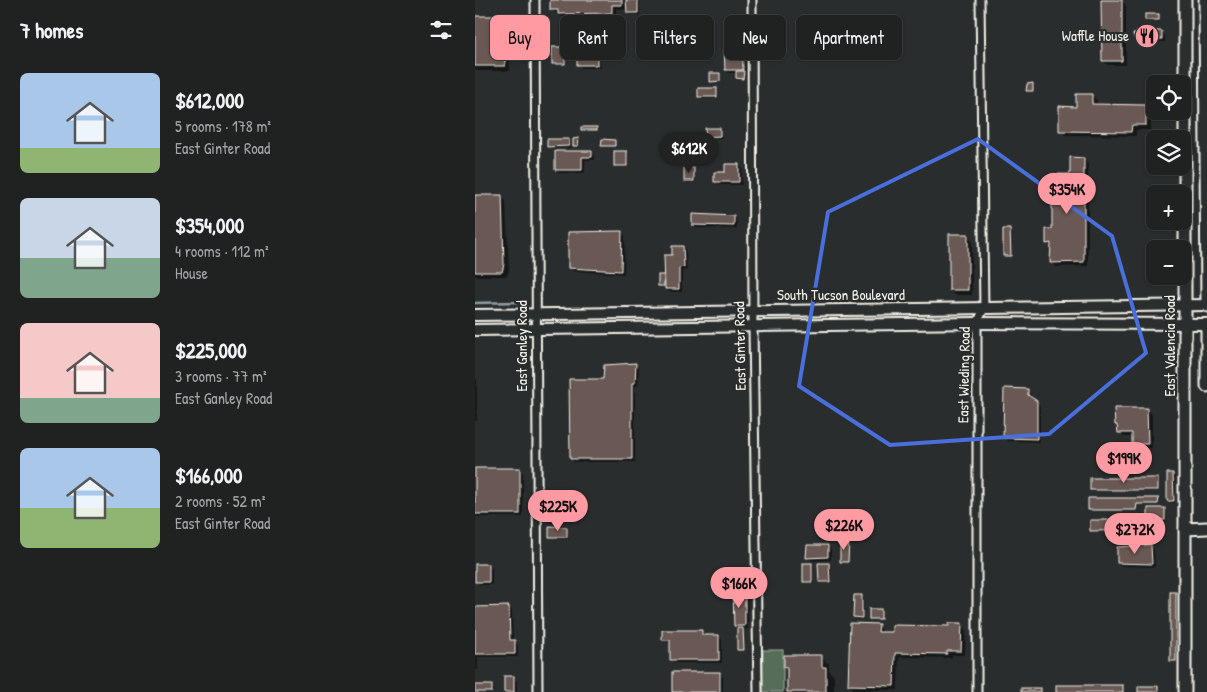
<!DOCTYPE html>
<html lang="en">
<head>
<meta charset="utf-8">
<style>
  :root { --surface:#202222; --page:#2d2f2f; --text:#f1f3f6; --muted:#a2a4a5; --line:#3d3f40; --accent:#ff9aa2 }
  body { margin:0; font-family:"Patrick Hand",sans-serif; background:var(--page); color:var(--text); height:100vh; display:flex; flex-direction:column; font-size:19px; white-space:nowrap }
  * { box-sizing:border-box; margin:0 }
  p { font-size:16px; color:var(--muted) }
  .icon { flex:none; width:28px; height:28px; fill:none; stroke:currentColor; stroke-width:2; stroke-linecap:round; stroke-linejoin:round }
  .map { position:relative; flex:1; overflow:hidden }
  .drawer { display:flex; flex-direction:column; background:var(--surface); width:475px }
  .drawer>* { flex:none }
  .banner { position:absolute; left:15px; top:15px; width:475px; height:45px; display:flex; gap:10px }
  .tools { position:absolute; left:671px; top:75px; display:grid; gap:10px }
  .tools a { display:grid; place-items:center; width:45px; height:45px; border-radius:8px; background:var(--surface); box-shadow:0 1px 4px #0004,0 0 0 1px var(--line); font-size:25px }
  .price { position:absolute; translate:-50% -42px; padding:0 11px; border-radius:18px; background:var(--accent); color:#111; font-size:16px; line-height:32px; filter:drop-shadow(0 1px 2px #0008) }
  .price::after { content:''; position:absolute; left:50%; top:30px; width:15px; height:11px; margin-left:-8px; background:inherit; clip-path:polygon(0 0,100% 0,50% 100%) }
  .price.selected { background:#222; color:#fff }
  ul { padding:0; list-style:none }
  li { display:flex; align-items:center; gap:15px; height:125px; padding:0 20px }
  li span { display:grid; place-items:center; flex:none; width:140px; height:100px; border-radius:8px; color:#555 }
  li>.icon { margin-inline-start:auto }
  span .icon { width:60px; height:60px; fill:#fffc; stroke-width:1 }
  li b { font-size:21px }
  h2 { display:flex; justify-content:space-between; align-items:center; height:60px; padding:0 20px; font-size:21px }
  .chip { padding:0 18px; border-radius:8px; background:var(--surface); box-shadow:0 1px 4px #0004,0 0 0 1px var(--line); font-size:18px; line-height:45px }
  .chip.selected { background:var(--accent); color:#111 }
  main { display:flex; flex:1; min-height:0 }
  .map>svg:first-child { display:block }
  .green { fill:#566d5a; stroke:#a5afa1 }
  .shadow { fill:#0007 }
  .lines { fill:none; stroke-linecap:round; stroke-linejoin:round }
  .stream { stroke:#929fa3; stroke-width:2.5 }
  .building { fill:#695852; stroke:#f4f1e8 }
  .minor-casing { stroke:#f4f1e8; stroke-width:11 }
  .secondary-casing { stroke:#f4f1e8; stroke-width:14 }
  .primary-casing { stroke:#f4f1e8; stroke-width:15 }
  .minor { stroke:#2a2d2e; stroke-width:7 }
  .secondary { stroke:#2a2d2e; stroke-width:10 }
  .primary { stroke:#2a2d2e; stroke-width:11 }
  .marked { fill:none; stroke:#486fdb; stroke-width:4; stroke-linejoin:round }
  .labels { text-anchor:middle; stroke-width:4.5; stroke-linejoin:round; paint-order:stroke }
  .poi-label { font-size:15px; fill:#f4f1e8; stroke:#2a2d2e; text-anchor:end }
  .street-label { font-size:15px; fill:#f4f1e8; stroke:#2a2d2e }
</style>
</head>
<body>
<main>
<section class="drawer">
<h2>7 homes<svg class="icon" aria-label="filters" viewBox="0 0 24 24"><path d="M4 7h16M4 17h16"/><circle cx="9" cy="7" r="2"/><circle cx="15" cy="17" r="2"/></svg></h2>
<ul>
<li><span style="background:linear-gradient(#a9c7e8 75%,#8fb573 0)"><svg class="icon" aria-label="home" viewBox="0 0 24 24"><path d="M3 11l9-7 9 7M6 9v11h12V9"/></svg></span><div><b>$612,000</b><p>5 rooms · 178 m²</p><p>East Ginter Road</p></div></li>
<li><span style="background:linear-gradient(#c9d6e8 60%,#7fa58c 0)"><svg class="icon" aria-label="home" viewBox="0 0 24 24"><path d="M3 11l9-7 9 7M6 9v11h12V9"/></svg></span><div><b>$354,000</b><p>4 rooms · 112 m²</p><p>House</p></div></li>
<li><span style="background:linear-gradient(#f6c9c9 75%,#7fa58c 0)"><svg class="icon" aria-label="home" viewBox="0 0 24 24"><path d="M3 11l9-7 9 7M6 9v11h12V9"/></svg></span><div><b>$225,000</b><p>3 rooms · 77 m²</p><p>East Ganley Road</p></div></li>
<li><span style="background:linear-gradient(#a9c7e8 60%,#8fb573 0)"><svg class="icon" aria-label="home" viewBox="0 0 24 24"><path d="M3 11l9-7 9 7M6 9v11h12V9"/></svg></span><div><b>$166,000</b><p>2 rooms · 52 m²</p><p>East Ginter Road</p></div></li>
</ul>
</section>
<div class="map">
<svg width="732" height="692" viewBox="0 0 732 692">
  <rect width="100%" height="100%" fill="#2a2d2e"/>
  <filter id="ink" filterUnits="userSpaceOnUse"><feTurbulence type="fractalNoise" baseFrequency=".02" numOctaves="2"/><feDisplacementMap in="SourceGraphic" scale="10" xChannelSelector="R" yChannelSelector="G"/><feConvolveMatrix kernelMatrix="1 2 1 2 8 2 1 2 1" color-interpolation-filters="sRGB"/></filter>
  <g filter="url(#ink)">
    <rect class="green" x="288" y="650" width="20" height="42"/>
    <g class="shadow">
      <path d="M76 0H147L153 5V0H165V15H155L153 9H141V18H89L76 10Z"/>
      <path d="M646 0 651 5V65H633L628 61Z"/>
      <path d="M683 15 685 22 672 19Z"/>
      <path d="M0 17H30L35 22V71H2L0 68Z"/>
      <path d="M113 27 121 38V43H117V45H102L98 42Z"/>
      <path d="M267 28 270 32 271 73H269V79H263V73H254L251 70Z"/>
      <path d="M686 32 690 36V42H665L661 39Z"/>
      <path d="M89 48 91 51V65H80L78 63Z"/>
      <path d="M121 49 125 52V68H106L103 64Z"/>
      <path d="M242 89 244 99H226L224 97Z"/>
      <path d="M617 96 622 100V105L671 106 676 111V130H661V136L590 135 585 130 602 108Z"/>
      <path d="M245 130 247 138 234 139 232 136Z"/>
      <path d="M94 140 96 148H75L73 146Z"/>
      <path d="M116 152 120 156V160H110V173H84L81 169Z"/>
      <path d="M151 153 153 155V167H143L141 165Z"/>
      <path d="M608 159 613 164V266L581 267 577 262V248L573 243 578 230V207L573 202Z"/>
      <path d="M263 165 267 168V185H244L241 181Z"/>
      <path d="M218 170 221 182 213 183 210 181Z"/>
      <path d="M0 197H26L31 201 34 270 32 276H0Z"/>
      <path d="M258 217 262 220V229L221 228 218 224Z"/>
      <path d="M147 232 150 236 149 274 98 271 95 267Z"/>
      <path d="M493 235 497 240V295H480L475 290Z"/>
      <path d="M208 247 211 251 212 270 207 271V292H194L191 287 184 286 188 276 191 279 199 256Z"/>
      <path d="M160 365 164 368 163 386H160V462H99L96 459 129 380Z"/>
      <path d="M0 378 2 380V421H0Z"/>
      <path d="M552 390 556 394V399L565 406V442L533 441 530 438Z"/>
      <path d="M672 409 677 414V448H663L658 443V437H649L641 424Z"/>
      <path d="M0 469H45L48 473V517H0Z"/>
      <path d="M698 474 700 476V503H696L694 501Z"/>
      <path d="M683 480 684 491 616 490Z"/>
      <path d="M684 500V504H662L661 510H615Z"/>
      <path d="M690 510 692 522H677L675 520Z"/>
      <path d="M667 522V530H617Z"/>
      <path d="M92 528 94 539 77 538 75 536Z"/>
      <path d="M676 546 679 550 680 567 646 566 643 563Z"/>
      <path d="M353 547 356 550V560L336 561 333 557Z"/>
      <path d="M336 564 338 566V583H331L329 581Z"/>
      <path d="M354 564 356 566V583H347L345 581Z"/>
      <path d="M14 565 17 569V585H5L2 582Z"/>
      <path d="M269 593 273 596V629H268L269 650H264L263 628 260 625Z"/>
      <path d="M700 593 704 597V663L696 660Z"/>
      <path d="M387 597 389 599 388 619H381L379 617Z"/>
      <path d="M33 607 37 611 38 641 43 645V657H3V670H0V608Z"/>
      <path d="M405 610 407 620 395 618Z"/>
      <path d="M403 625 408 633 486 625 491 630 490 655H477V658L424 657 423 690H380L375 685Z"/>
      <path d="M227 631 230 636H244L247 640V663H200L196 660V643L188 639Z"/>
      <path d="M346 657 354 664V671L359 676V692H313V670L310 667Z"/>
      <path d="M244 673 248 677V692H198Z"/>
      <path d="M38 678 42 681V692H30Z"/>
      <path d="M0 686H17L20 692H0Z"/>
    </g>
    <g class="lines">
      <path class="stream" d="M0 303 46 302"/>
    </g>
    <g class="building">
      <path d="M75 0H147V5H137V13L83 14V10H75Z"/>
      <path d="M151 0H163V13H152Z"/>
      <path d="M626 0H647V61H627Z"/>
      <rect x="670" y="14" width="14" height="6"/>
      <rect x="0" y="16" width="30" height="50"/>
      <path d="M97 26H114V33H118V40H114V42H97Z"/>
      <path d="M258 27H267L268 70H250L249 49H258Z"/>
      <path d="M662 31H687V39H660L658 34H662Z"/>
      <rect x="186" y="35" width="9" height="10"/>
      <rect x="77" y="47" width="13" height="17"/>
      <rect x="102" y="48" width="20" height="17"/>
      <path d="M261 71H269L268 79 261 78Z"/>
      <path d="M235 73H245V81L235 82Z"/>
      <path d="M558 83V91H551L552 84Z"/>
      <rect x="223" y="88" width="19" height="9"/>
      <path d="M601 94H617V104L671 105V125H657L656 132 584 131V106L601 107Z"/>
      <rect x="106" y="127" width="16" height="3"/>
      <path d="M230 128H245V136L231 137Z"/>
      <path d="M104 138 103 146H98V139Z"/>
      <path d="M72 139H94V146L72 147Z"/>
      <path d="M127 139 140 140V146H126Z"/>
      <path d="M80 151H117V157H107V170H80Z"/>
      <rect x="139" y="151" width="13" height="15"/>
      <path d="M595 157 609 158V262L575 263 576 243 571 244V229H577V202H572L573 184H576V174H595Z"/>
      <path d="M250 164H264V182H239V172H250Z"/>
      <rect x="209" y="168" width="10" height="13"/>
      <path d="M0 195H27L29 264 27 272H0Z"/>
      <path d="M217 214 259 216V226L217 225Z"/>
      <path d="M528 229H535L536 256H528Z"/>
      <path d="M147 231 146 271 93 268V232Z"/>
      <rect x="474" y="234" width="19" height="56"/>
      <path d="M197 246H208L209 267 204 268V289H190L189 255H197Z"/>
      <rect x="183" y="275" width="6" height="11"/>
      <path d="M161 363 160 383H157V459H95L94 379H128L129 365Z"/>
      <path d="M529 388 553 389V395L562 401V439L528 438Z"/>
      <path d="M639 408H672L673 444H657V433H643L642 425H640Z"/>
      <rect x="0" y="468" width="45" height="46"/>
      <path d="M692 473H698L699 501H692Z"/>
      <rect x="615" y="478" width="68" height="12"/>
      <path d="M613 498H684L683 504H662L661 510H613Z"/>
      <rect x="673" y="508" width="17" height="12"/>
      <path d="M615 520H667V530L615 531Z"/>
      <path d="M74 526 92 527V537H74Z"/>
      <path d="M365 541H374L373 562H365Z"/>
      <path d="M332 545H353V557L331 558Z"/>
      <path d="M676 545 677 564 642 563V547Z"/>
      <rect x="328" y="563" width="9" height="19"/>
      <path d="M343 563H354L355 582H344Z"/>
      <rect x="0" y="564" width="14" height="18"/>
      <path d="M258 592H270V626H259Z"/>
      <rect x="695" y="592" width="6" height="69"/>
      <path d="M379 595H387V618L378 617Z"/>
      <path d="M34 606 35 640H40V654H0V607Z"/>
      <rect x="394" y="609" width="12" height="10"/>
      <path d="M375 623 404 624 403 632H417V625L474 626V623H487L486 651H472V654L420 653 419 686 373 685Z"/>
      <path d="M262 628H268L269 650H262Z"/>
      <path d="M187 630H227V635H244V660H195V640H187Z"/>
      <path d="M309 655H347V667H351V692H312V667H309Z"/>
      <rect x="197" y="672" width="48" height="20"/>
      <rect x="29" y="676" width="10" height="16"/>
      <rect x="0" y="685" width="17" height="7"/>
      <rect x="581" y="685" width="67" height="7"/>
      <rect x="663" y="686" width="20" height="6"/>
      <rect x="546" y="688" width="20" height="4"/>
    </g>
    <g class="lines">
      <g class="minor-casing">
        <g id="minor">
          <path d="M60 0 63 692"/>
          <path d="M277 0 278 326 283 692"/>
          <path d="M502 692V323L509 309 505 0"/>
        </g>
      </g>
      <g class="secondary-casing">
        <g id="secondary">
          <path d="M0 315 732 305"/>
          <path d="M0 330 502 323 732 324"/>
        </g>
      </g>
      <g class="primary-casing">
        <g id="primary">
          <path d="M710 0V692"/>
          <path d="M730 0 732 306"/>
          <path d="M732 330V386"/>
          <path d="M710 529 732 528"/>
        </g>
      </g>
      <use href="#minor" class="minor"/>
      <use href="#secondary" class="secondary"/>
      <use href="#primary" class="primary"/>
    </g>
  </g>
  <path class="marked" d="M503 139 637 236 671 353 574 434 415 445 324 386 353 212Z"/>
  <defs>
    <g id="restaurant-disc" transform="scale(1.25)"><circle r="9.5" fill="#ff9aa2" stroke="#2a2d2e"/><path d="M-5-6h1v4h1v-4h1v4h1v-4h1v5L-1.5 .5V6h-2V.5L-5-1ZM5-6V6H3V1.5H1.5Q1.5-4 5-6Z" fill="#111"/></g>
  </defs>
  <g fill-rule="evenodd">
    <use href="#restaurant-disc" x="672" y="36"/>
  </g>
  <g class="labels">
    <g class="poi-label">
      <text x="654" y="41">Waffle House</text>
    </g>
    <g class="street-label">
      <text x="366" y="300">South Tucson Boulevard</text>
      <text transform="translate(47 346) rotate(-90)" y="5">East Ganley Road</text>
      <text transform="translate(265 346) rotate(-91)" y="5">East Ginter Road</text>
      <text transform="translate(695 346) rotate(-90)" y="5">East Valencia Road</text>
      <text transform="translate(489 375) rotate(-89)" y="5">East Wieding Road</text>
    </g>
  </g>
</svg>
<div class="tools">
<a><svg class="icon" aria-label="locate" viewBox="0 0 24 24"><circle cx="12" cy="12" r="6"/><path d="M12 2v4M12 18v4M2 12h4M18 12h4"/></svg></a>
<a><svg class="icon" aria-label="layers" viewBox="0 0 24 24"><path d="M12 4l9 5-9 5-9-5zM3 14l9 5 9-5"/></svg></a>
<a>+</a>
<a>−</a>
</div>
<b class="price selected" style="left:214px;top:174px">$612K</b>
<b class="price" style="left:592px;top:215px">$354K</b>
<b class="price" style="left:649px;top:484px">$199K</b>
<b class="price" style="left:83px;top:532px">$225K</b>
<b class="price" style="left:369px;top:551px">$226K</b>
<b class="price" style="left:660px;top:555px">$272K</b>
<b class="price" style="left:264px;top:609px">$166K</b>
<div class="banner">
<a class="chip selected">Buy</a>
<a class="chip">Rent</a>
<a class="chip">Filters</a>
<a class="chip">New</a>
<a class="chip">Apartment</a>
</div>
</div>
</main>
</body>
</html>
